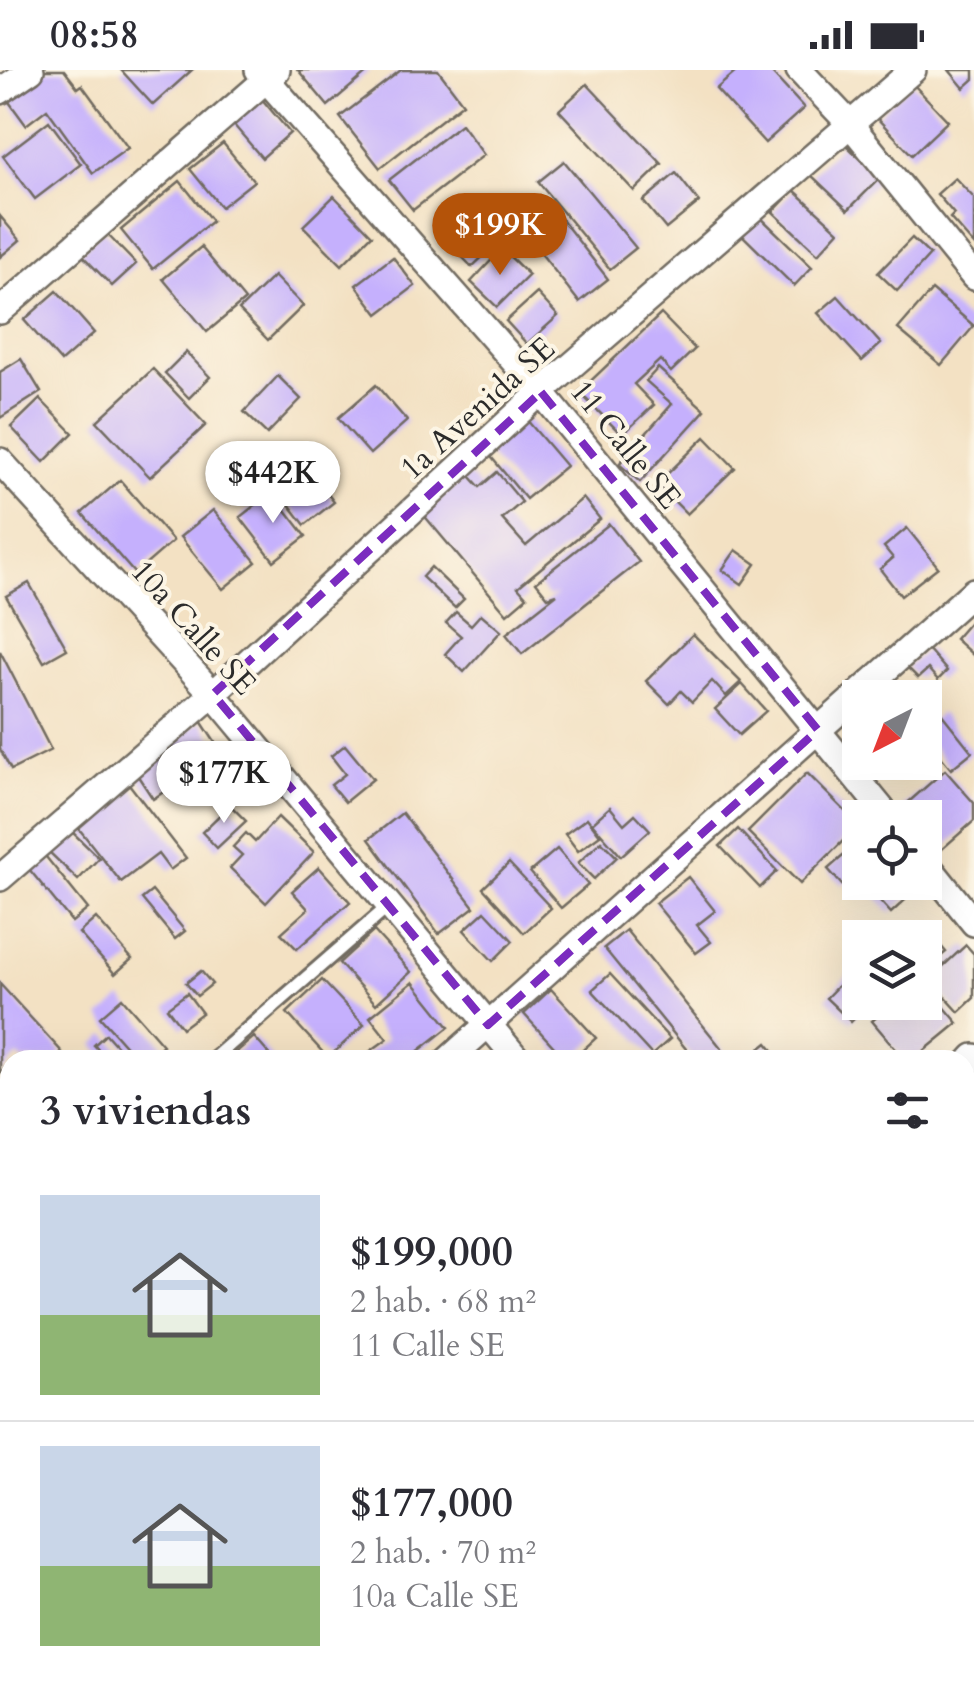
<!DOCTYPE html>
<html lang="es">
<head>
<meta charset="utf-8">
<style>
  :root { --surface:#fff; --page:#f2f2f3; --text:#2b2b33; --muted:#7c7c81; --line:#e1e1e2; --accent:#b45309 }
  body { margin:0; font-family:Cardo,serif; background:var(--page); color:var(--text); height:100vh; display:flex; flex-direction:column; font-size:38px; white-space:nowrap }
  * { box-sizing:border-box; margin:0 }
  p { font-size:32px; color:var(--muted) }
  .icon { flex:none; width:55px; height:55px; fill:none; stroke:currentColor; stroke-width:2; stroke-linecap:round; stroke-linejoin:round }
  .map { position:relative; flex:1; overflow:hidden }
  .details { position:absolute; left:0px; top:980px; width:975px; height:642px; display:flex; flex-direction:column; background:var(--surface); border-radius:30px 30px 0 0; box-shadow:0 10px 40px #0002 }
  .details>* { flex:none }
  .needle { width:65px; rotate:222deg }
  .tools { position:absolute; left:842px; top:610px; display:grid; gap:20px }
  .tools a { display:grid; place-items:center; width:100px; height:100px; border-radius:0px; background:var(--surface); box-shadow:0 10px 40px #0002; font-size:50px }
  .price { position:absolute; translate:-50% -85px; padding:0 22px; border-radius:35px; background:#fff; color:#222; font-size:32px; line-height:65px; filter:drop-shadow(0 2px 5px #0008) }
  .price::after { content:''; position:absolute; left:50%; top:60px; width:30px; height:22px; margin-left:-15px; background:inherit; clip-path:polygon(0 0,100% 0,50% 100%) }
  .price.on { background:var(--accent); color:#fff }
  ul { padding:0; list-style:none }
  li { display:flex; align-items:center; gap:30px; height:250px; padding:0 40px }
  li+li { border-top:2px solid var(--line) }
  li span { display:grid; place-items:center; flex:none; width:280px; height:200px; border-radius:0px; color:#555 }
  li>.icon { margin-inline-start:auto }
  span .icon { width:120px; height:120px; fill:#fffc; stroke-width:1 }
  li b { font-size:42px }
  h2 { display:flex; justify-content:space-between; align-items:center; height:120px; padding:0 40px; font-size:42px }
  .status { display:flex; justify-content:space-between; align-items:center; height:70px; padding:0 50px; background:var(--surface); direction:ltr }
  .status svg { height:28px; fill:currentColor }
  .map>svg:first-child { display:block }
  .building { fill:#c5b0fd }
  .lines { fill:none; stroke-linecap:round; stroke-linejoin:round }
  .service-casing { stroke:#716b60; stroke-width:18 }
  .minor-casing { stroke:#716b60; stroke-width:30 }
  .service { stroke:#fff; stroke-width:12 }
  .minor { stroke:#fff; stroke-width:25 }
  .marked { fill:none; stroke:#7b2cbf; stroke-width:8; stroke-dasharray:20 12; stroke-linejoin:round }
  .labels { text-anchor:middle; stroke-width:8; stroke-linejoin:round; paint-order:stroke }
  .street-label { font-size:32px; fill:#2b2b2b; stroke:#fcf5e5 }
</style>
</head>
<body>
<div class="status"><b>08:58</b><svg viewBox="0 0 49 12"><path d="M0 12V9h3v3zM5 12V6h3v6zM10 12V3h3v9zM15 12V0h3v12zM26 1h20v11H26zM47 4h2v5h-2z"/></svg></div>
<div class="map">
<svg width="974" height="1622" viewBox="0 0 974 1622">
  <rect width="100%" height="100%" fill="#fcf5e5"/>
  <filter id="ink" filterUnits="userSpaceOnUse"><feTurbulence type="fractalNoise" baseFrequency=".01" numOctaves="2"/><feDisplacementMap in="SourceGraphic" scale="20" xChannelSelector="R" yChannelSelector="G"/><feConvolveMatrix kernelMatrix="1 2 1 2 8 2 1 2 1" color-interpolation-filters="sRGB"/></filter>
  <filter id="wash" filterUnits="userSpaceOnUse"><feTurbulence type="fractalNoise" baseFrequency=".0048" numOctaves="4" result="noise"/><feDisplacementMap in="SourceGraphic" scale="40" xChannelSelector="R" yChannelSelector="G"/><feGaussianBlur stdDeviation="2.25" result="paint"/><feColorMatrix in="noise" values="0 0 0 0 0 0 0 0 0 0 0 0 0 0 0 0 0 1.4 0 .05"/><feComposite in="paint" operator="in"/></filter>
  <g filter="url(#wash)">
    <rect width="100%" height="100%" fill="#f3e1c3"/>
    <g id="blocks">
      <g class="building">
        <path d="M38 0H64L78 18 82 15 128 78 93 103 47 39 26 55 4 25Z"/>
        <path d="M121 0H192L153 35Z"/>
        <path d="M298 0H370L328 36Z"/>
        <path d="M401 0H438L463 33 380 98 340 47Z"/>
        <path d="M738 0H769L804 38 765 73 716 19Z"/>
        <path d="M949 0H974V9L964 18Z"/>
        <path d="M912 13 948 51 912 85 876 47Z"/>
        <path d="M587 14 662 94 634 121 559 40Z"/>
        <path d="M256 22 290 63 262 88 227 47Z"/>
        <path d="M49 51 81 94 35 129 3 86Z"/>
        <path d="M461 54 484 85 413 140 389 110Z"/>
        <path d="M843 72 880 108 848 140 811 105Z"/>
        <path d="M223 73 254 111 221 137 190 99Z"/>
        <path d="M564 91 636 178 610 199 538 112Z"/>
        <path d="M676 103 699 132 666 159 643 131Z"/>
        <path d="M955 108 974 128V175L950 148 954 144 937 124Z"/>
        <path d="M180 111 212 151 153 199 121 160Z"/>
        <path d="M794 120 839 161 818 184 773 142Z"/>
        <path d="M334 126 372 165 342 195 303 156Z"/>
        <path d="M457 138 494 176 472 197 435 159Z"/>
        <path d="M756 143 812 197 794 216 739 162Z"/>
        <path d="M0 146 20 170 0 187Z"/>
        <path d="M559 146 608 209 579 232 529 168Z"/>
        <path d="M103 160 136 194 112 216 80 183Z"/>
        <path d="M912 168 930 185 897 221 878 203Z"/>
        <path d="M201 177 245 230 207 262 163 209Z"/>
        <path d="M502 179 529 205 497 237 471 212Z"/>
        <path d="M393 187 415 216 378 244 356 215Z"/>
        <path d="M274 206 303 236 268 270 239 240Z"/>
        <path d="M932 220 974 256 941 295 898 259Z"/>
        <path d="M57 221 94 263 61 292 24 250Z"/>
        <path d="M537 223 558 246 527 274 506 251Z"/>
        <path d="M838 226 881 274 862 291 818 243Z"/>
        <path d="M661 244 695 279 671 302 660 290 634 314 654 335 622 365 579 322Z"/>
        <path d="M186 282 210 307 189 328 165 303Z"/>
        <path d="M21 289 41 322 0 348V302Z"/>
        <path d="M658 298 705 340 640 412 619 394 672 334 646 311Z"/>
        <path d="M153 299 206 355 150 407 97 351Z"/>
        <path d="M278 306 301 329 267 364 244 342Z"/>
        <path d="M376 315 407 351 370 384 338 348Z"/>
        <path d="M40 329 73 363 44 392 11 357Z"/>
        <path d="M526 349 566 396 526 429 487 382Z"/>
        <path d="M705 367 735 398 687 444 657 414Z"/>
        <path d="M294 381 334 432 305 455 265 403Z"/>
        <path d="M497 402 522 432 502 449 526 476 583 428 600 449 518 517 527 527 507 544 422 443 469 405 480 417Z"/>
        <path d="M120 410 173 471 135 504 82 443Z"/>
        <path d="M272 422 306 466 274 491 240 447Z"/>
        <path d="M213 440 256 492 223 519 180 467Z"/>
        <path d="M609 454 639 492 522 584 506 564 557 524 548 527 536 512Z"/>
        <path d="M907 458 938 497 901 526 880 499 893 488 884 477Z"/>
        <path d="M736 480 756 494 742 514 722 500Z"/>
        <path d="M431 497 464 529 455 538 422 507Z"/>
        <path d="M29 513 67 579 44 592 6 526Z"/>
        <path d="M456 542 471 555 481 544 501 561 464 602 445 584 461 566 446 553Z"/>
        <path d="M974 547V586L955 569Z"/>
        <path d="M693 564 741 612 726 626 712 611 692 632 681 621 669 634 646 611Z"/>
        <path d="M928 579 947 601 938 610 928 599 918 608 907 597Z"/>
        <path d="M0 581 51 680 11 700 0 679Z"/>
        <path d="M742 614 766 641 739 665 715 639Z"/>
        <path d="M941 643 972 682 951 699 925 667V657Z"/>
        <path d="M201 651 222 683 153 729 132 697Z"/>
        <path d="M345 675 373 709 345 732 331 715 345 704 331 686Z"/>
        <path d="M945 700 974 733V751L941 780 925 762V748H912L903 737Z"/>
        <path d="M807 703 859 755 800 814 748 762Z"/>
        <path d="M129 714 186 788 170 800 158 784 121 812 76 755Z"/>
        <path d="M230 735 246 751 217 778 202 762Z"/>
        <path d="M610 737 624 754 635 744 650 760 621 786 592 753Z"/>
        <path d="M402 743 474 837 439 864 369 769Z"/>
        <path d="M278 747 314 782 266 833 230 798 242 785 233 777 246 763 255 772Z"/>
        <path d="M587 748 600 765 578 781 565 764Z"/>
        <path d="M67 757 99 788 78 810 45 778Z"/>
        <path d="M738 759 777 801 760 818 720 776Z"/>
        <path d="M601 771 617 787 594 809 578 793Z"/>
        <path d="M860 771V799L842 815 828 799Z"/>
        <path d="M557 779 588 815 561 838 530 802Z"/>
        <path d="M42 782 88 839 72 852 25 794Z"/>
        <path d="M509 793 551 838 524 863 483 818Z"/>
        <path d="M319 797 350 832 297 879 281 863 308 839 292 821Z"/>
        <path d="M688 807 715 841 697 855 711 872 696 883 655 833Z"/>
        <path d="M863 812H905L914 822 891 843Z"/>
        <path d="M152 821 185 861 175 869 142 829Z"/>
        <path d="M485 841 513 871 493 891 464 860Z"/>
        <path d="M96 848 132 889 115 904 79 863Z"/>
        <path d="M626 860 731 990H695L604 878Z"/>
        <path d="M374 861 411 902 376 934 339 893Z"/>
        <path d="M934 868 946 882 925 899V875Z"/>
        <path d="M966 875 974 884V928L959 942 929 909Z"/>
        <path d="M860 893V932H870L851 952 826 928Z"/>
        <path d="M201 901 212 914 197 926 186 913Z"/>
        <path d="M610 904 670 969 652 985 592 920Z"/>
        <path d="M322 910 364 955 328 988 287 943Z"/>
        <path d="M413 912 449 957 407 990H369L365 985 387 969 370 947Z"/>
        <path d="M0 914 62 982 54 990H22L18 986 0 1003Z"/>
        <path d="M925 914 958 953 913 990H905L872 951 894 932H925Z"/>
        <path d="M551 919 596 968 572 990H566L524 944Z"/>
        <path d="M187 923 202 943 182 958 167 938Z"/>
        <path d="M122 928 163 975 145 990H138L100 947Z"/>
        <path d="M106 964 129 990H108L94 975Z"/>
        <path d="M254 967 274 990H227Z"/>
        <path d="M767 973 781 990H746Z"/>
        <path d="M5 1452 10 1458V1501L3 1507 0 1503V1456Z"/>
        <path d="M10 1539V1594L4 1600 0 1596V1549Z"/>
        <path d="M969 1585 974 1591V1612L962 1622H925L937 1612H965V1589Z"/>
        <path d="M59 1612H85L95 1622H45L52 1615 57 1621 62 1615Z"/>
        <path d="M89 1612H129L138 1622H98Z"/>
        <path d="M134 1612H169L177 1622H141Z"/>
        <path d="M226 1612H243L252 1622H216Z"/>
        <path d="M364 1612H412L403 1622H374Z"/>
        <path d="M798 1612H847L852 1618 848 1622H807Z"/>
        <path d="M878 1612H928L918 1622H887Z"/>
      </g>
    </g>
  </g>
  <g filter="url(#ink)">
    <use href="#blocks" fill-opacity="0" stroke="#716b60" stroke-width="2.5"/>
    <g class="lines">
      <g class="service-casing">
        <g id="service">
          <path d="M212 990 389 836"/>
          <path d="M0 1176 10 1167"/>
        </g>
      </g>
      <g class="minor-casing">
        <g id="minor">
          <path d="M258 0 541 322 889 748"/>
          <path d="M799 0 850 54 974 207"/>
          <path d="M0 21 31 0"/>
          <path d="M0 241 277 0"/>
          <path d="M0 391 213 624 518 990"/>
          <path d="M925 792 974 853"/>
          <path d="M0 808 213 624 541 322 913 0"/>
          <path d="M448 990 974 521"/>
          <path d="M965 997 974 987"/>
          <path d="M0 1077 10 1090"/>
          <path d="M0 1389 10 1380"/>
          <path d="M965 1468 974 1478"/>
          <path d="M471 1612 480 1622"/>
          <path d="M866 1612 875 1622"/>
          <path d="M22 1622 33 1612"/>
          <path d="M328 1622 338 1612"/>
          <path d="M720 1622 730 1612"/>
        </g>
      </g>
      <use href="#service" class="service"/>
      <use href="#minor" class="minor"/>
    </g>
  </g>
  <path class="marked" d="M541 322 818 660 488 955 213 624Z"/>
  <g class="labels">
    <g class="street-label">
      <text transform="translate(477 338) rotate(-42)" y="11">1a Avenida SE</text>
      <text transform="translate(626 374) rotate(51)" y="11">11 Calle SE</text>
      <text transform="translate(194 557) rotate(48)" y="11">10a Calle SE</text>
    </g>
  </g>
</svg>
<div class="tools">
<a><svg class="needle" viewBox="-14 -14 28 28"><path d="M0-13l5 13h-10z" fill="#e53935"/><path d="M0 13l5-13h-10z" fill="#7c7c81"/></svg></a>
<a><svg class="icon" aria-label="locate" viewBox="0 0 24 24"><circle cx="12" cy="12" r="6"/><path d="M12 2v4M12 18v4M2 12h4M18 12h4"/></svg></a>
<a><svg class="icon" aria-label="layers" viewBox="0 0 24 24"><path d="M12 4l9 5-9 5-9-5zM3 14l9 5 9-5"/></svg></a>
</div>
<b class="price on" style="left:500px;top:208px">$199K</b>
<b class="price" style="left:273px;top:456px">$442K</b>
<b class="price" style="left:224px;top:756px">$177K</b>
<section class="details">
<h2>3 viviendas<svg class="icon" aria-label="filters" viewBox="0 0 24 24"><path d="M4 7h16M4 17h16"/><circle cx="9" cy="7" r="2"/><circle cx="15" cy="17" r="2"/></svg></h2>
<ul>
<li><span style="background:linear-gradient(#c9d6e8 60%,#8fb573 0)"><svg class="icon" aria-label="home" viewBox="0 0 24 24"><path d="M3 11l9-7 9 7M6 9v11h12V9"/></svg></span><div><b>$199,000</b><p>2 hab. · 68 m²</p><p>11 Calle SE</p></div></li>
<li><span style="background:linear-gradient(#c9d6e8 60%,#8fb573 0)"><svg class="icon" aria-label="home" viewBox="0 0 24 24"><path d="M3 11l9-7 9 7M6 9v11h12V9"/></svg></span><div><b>$177,000</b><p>2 hab. · 70 m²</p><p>10a Calle SE</p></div></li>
</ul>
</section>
</div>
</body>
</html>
